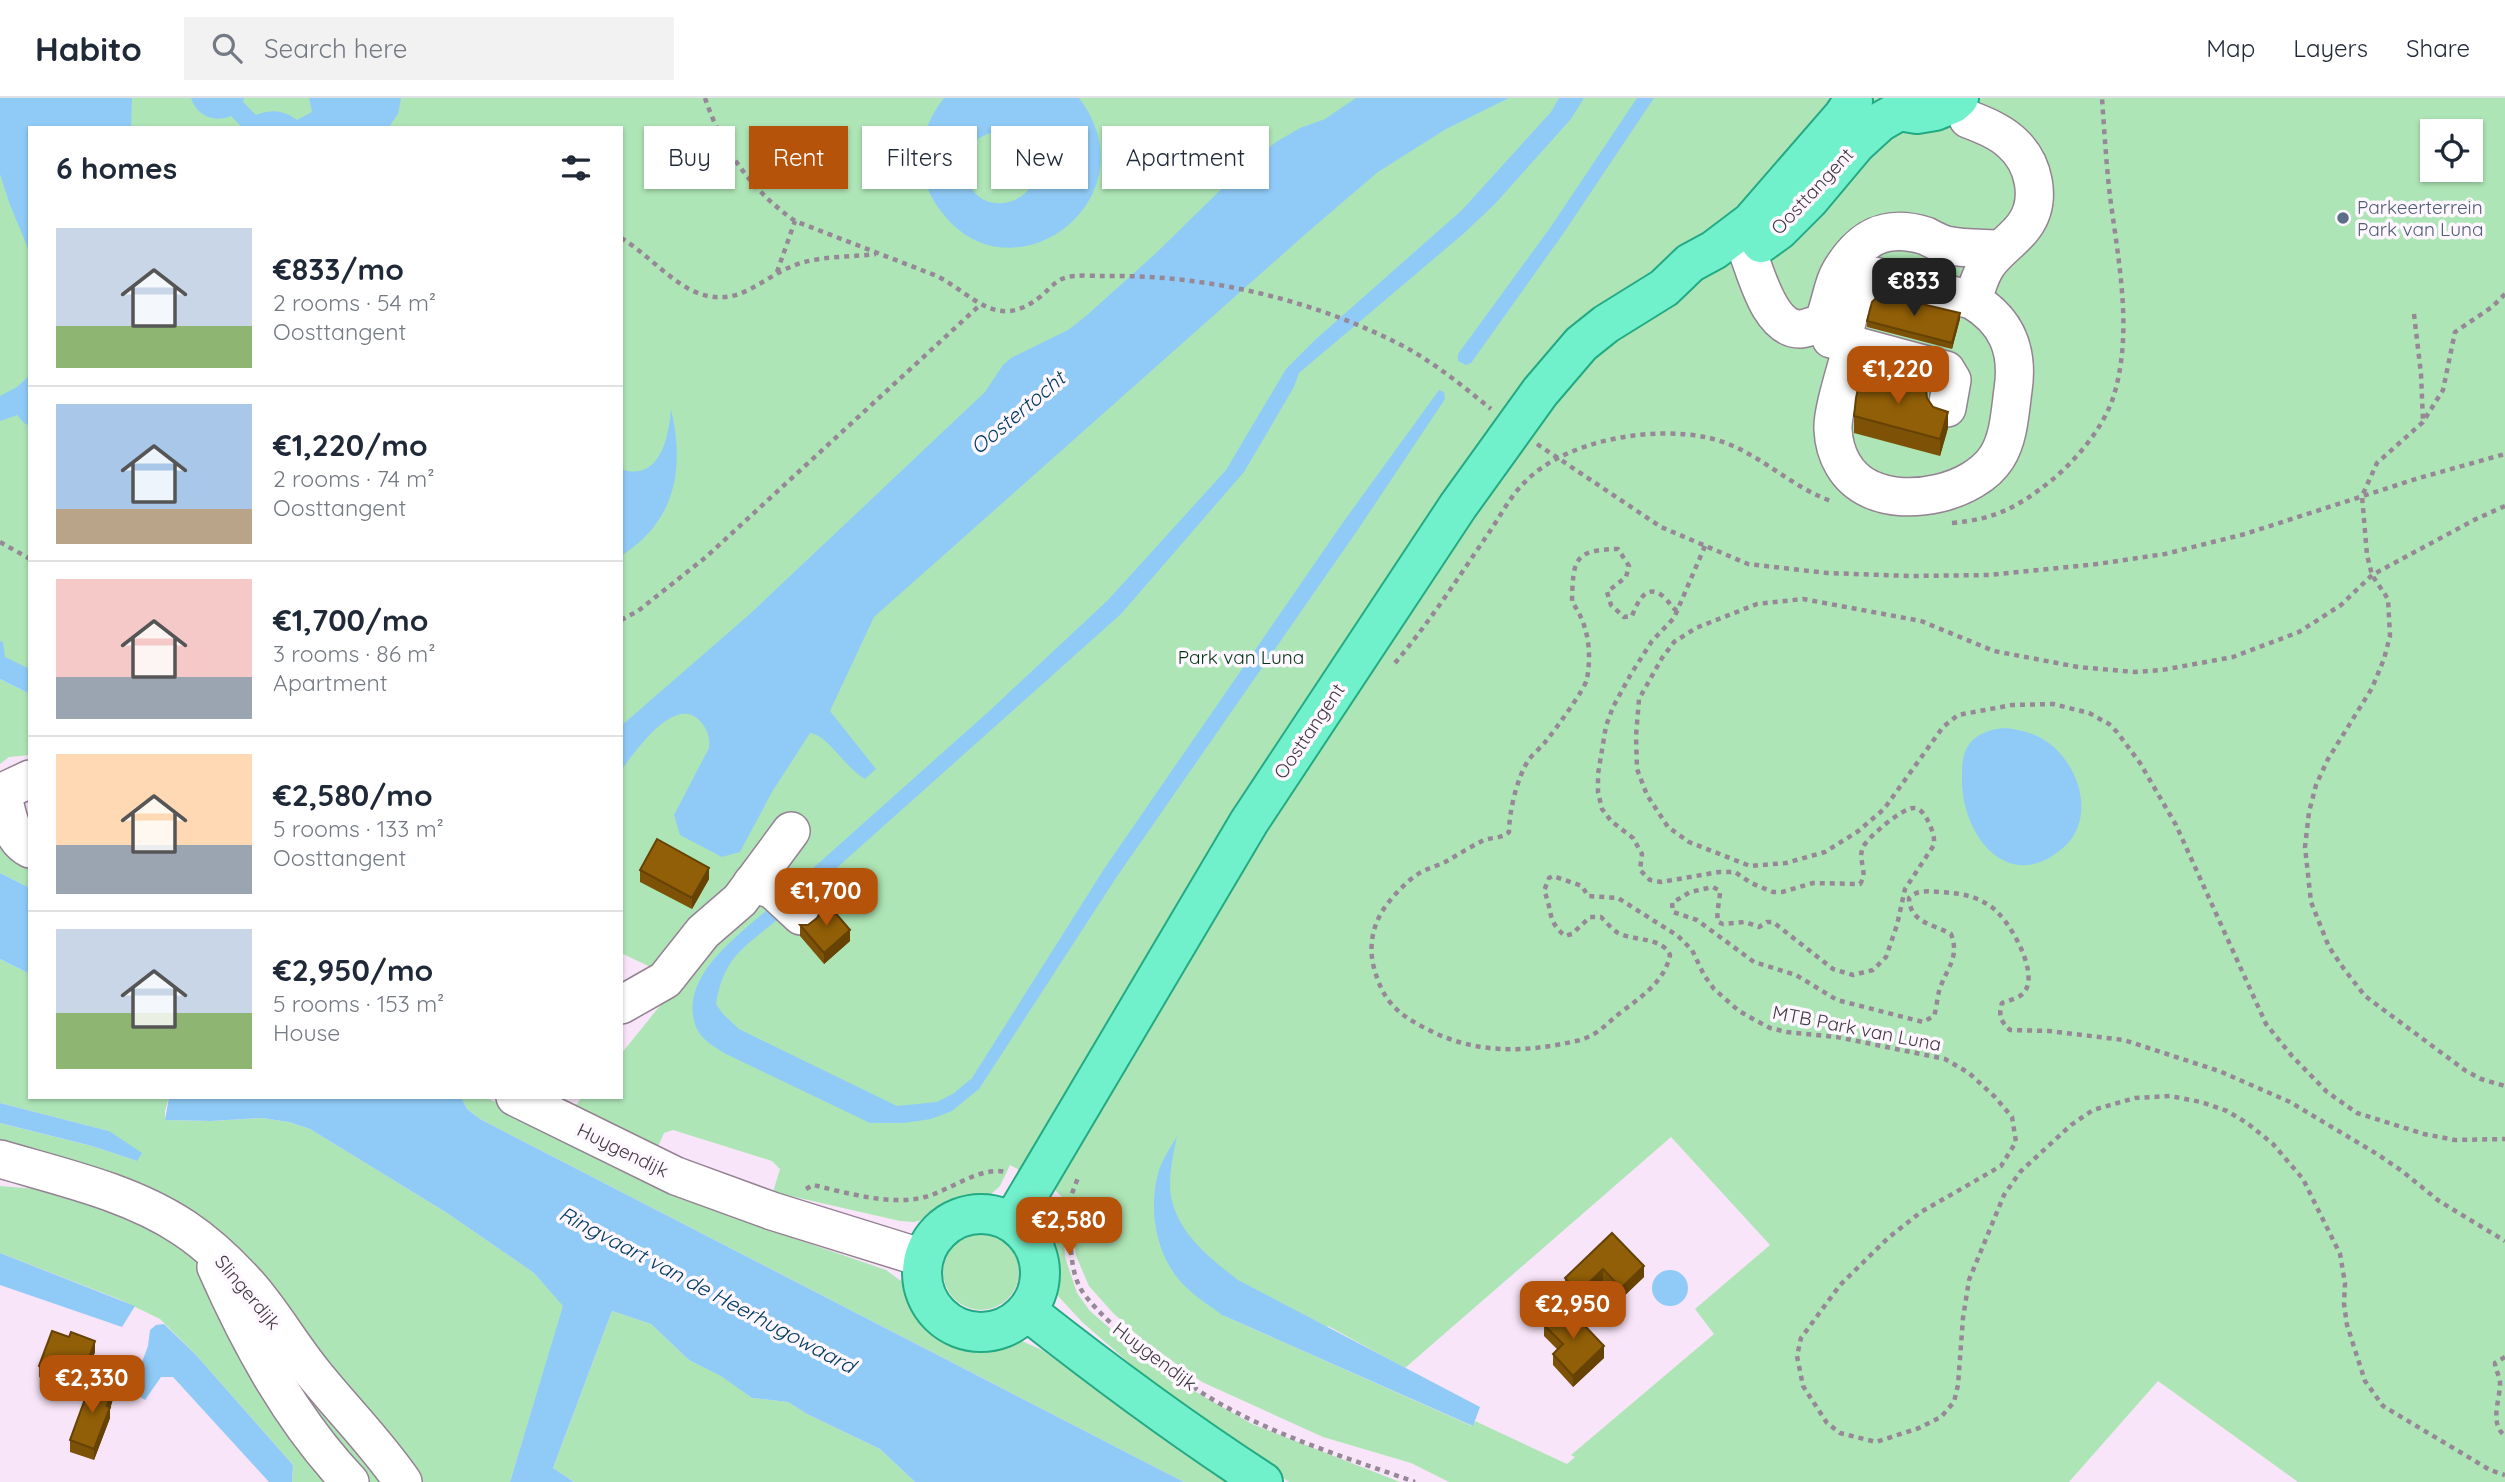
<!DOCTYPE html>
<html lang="en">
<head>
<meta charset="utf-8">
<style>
  :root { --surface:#fff; --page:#f2f2f3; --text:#1f2937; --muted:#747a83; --line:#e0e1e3; --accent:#b45309 }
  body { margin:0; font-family:Quicksand,sans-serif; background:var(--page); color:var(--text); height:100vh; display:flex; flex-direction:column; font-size:26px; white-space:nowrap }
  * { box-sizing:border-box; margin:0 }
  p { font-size:23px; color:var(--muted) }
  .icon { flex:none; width:38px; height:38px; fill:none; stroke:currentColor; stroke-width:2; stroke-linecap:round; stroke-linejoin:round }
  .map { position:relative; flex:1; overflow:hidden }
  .side { position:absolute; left:28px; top:28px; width:595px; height:973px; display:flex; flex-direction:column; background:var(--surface); border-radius:0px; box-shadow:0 2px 5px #0004 }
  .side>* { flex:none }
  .banner { position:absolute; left:644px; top:28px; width:665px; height:63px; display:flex; gap:14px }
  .fabs { position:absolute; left:2420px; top:21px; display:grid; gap:14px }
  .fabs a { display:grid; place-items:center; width:63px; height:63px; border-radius:0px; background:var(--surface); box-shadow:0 2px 5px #0004; font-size:35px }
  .price { position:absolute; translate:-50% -60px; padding:0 16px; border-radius:14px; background:var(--accent); color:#fff; font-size:23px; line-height:46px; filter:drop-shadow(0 2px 4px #0008) }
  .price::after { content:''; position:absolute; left:50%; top:42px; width:21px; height:16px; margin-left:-10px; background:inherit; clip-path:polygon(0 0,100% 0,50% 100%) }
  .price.active { background:#222; color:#fff }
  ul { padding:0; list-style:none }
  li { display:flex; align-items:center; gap:21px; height:175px; padding:0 28px }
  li+li { border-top:2px solid var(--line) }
  li span { display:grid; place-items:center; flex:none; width:196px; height:140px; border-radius:0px; color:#555 }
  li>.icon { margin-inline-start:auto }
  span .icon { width:84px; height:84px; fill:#fffc; stroke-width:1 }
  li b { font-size:30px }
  h2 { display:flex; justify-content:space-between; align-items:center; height:84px; padding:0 28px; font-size:30px }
  .chip { padding:0 24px; border-radius:0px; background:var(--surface); box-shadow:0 2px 5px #0004; font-size:24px; line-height:63px }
  .chip.active { background:var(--accent); color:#fff }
  header { display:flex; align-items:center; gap:42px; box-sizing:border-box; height:98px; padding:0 35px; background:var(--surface); border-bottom:2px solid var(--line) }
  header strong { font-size:33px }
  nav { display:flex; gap:38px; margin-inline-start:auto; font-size:24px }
  .search { width:490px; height:63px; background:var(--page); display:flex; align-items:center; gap:18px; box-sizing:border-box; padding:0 24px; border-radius:0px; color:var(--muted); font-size:26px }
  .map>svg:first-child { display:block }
  .green { fill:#aee5b6; fill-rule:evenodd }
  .water { fill:#90cbf8; fill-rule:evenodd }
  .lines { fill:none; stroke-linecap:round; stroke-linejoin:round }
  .minor-casing { stroke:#948293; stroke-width:40 }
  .major-casing { stroke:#23aa84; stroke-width:42 }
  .path { stroke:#968896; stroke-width:4.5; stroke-dasharray:5 5; stroke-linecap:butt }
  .minor { stroke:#fff; stroke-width:37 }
  .major { stroke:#71f1cb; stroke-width:38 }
  .wall { fill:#7d5206 }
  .shaded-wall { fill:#664205 }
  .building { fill:#915f07; stroke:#664205; stroke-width:2 }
  .service-dot { fill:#5c6f8a; stroke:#fff7ff; stroke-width:2.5 }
  .labels { text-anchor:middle; stroke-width:7; stroke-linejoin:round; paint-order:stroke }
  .street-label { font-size:19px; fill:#413941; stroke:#fff7ff }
  .service-label { font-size:19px; fill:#4e5e75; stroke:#fff7ff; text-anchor:start }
  .park-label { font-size:19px; fill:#003611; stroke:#fff7ff }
  .water-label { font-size:21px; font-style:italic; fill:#003d61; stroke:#fff7ff }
</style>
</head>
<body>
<header>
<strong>Habito</strong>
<div class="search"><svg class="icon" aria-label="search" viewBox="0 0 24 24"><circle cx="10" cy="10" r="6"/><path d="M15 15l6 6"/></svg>Search here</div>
<nav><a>Map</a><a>Layers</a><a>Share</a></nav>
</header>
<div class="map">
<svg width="2505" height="1384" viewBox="0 0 2505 1384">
  <rect width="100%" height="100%" fill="#f9e5f9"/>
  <g class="green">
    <path d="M0 0H2505V1384H2298L2158 1283 2069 1384H1449L1411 1365 1323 1339 1202 1284 1143 1242 1113 1215 1089 1188 1076 1158 1070 1112 1061 1098 1053 1090 1010 1067 1000 1088 988 1099 958 1105 933 1119 914 1124 900 1123 773 1094 780 1071 772 1063 673 1032 664 1035 656 1053 570 1015 582 999H621V956L680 883 621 855V30H30V579L0 564ZM2432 33H2471V72H2432ZM1671 1039 1770 1147 1695 1211 1714 1236 1571 1357 1575 1359 1567 1366 1475 1323 1472 1328 1222 1217 1319 1235 1328 1228 1405 1270Z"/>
    <path d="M0 581 30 596V657L9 659 0 666Z"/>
    <path d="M0 750 30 765V790L0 775Z"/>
    <path d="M0 861 30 876V999H169L165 1013V1022L211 1023 262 1020 289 1024 310 1031 447 1115 534 1175 564 1208 510 1384H418L246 1161 0 1049V1025L92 1048 137 1063 109 1033 0 1005Z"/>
    <path d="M461 999H485L676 1093 767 1131 886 1172 905 1186 919 1212 928 1223 953 1239 981 1244 1012 1242 1022 1243 1042 1252 1160 1334 1238 1384H1184L480 1021 467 1011Z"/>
    <path d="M0 1088 60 1093 89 1101 186 1145 249 1267 333 1384H292L293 1367 196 1257 160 1221 121 1202 0 1155Z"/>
    <path d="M1050 1108 1054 1110 1062 1125 1065 1159 1077 1195 1090 1213 1135 1252 1196 1294 1252 1326 1400 1384H1289L1170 1300 1082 1224 1059 1199 1054 1188 1042 1131 1047 1110Z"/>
    <circle cx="981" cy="1174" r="38"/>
    <path d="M244 1198 391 1384H367L333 1348Z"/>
    <path d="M612 1213 651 1226 689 1262 721 1277 752 1300 788 1304 807 1316 880 1351 915 1384H574L553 1370Z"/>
  </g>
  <g class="water">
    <path d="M0 0H132L131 30H30V155L10 107 0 76Z"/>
    <path d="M191 0H244L243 4 256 17C272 11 283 12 297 22L312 14 309 0H401L398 16 388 30H243L231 18C214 25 197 18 191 0Z"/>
    <path d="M944 0H1079C1152 96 1024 198 951 125 940 113 930 100 926 85 917 54 924 25 944 0ZM1004 33C1027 40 1045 62 1032 87 1027 95 1020 100 1012 103 961 120 941 36 1004 33Z"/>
    <path d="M1356 0H1509L1446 31 1378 74 1309 133 874 519 830 613 876 671 865 681C846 671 828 637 810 635L772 694 740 754 722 759 680 737 674 717 709 650C710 639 708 633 701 624 675 594 635 655 621 672V628L751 515 985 294 1003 267 1011 260 1068 232 1086 218 1155 156 1244 69 1276 44 1300 30 1325 21Z"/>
    <path d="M1559 0H1584L1571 21 1494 107 1462 137 1299 275 1294 289 1244 374 1121 516 803 800 793 788 987 615 1108 502 1226 372 1286 271 1316 241 1462 112 1551 14Z"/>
    <path d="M1637 0H1654L1563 136 1471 265 1466 267 1458 263V256L1550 130Z"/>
    <path d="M30 277V328L24 325 17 317 0 323V298L17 289Z"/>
    <path d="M1439 292 1444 294 1445 301 1357 433 1116 780 979 991 952 1013 931 1021 904 1025H870L726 956C716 950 702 942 697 931 675 881 738 838 769 810L778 821C744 850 724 858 716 906L723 916 739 931 897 1008 937 1004 954 995 972 980 1104 771 1344 423Z"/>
    <path d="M671 311C685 370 676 423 621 458V371C660 385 669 338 671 311Z"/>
    <path d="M0 543 3 544 5 559 30 571V596L0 581Z"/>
    <path d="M2006 630C2021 632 2038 636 2050 646 2081 670 2095 721 2064 749 2008 799 1960 736 1962 678 1962 670 1962 660 1966 652 1973 636 1990 631 2006 630Z"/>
    <path d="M0 775 30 790V876L0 861Z"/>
    <path d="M169 999H461L467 1011 480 1021 1184 1384H915L880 1351 807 1316 788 1304 752 1300 721 1278 689 1262 651 1226 612 1213 553 1370 574 1384H510L563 1208 534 1175 447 1115 310 1031 289 1024 262 1020 211 1023 165 1022Z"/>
    <path d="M0 1005 109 1033 142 1055 137 1063 92 1048 0 1025Z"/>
    <path d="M1177 1038C1173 1057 1168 1080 1171 1098 1178 1136 1210 1160 1238 1182L1480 1309 1473 1328 1222 1217C1211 1208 1198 1201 1188 1191 1156 1163 1147 1111 1159 1072 1163 1060 1171 1049 1177 1038Z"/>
    <path d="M0 1155 135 1208 122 1229 0 1187Z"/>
    <circle cx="1670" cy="1190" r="18"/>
    <path d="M164 1226 196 1257 293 1367 292 1384H269L173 1279H161L145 1302 131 1293 148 1248 150 1232 156 1227Z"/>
  </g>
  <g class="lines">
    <g class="minor-casing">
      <g id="minor">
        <path d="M1968 21C1983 27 1999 33 2011 44 2034 64 2043 102 2024 128 2014 142 1997 152 1987 167 1980 177 1977 191 1972 202"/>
        <path d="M1748 155C1757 178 1770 232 1801 231 1808 230 1816 227 1822 225 1831 209 1831 189 1840 174 1860 140 1885 125 1926 138 1932 141 1939 145 1946 147 1963 151 1982 150 2000 151"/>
        <path d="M1831 241 1946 272 1952 282 1947 310"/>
        <path d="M1842 245 1853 199 1874 178 1972 202C2007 223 2019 252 2013 292 2010 314 2009 340 1997 359 1974 395 1907 409 1870 391 1846 380 1834 356 1833 331 1832 313 1847 268 1852 248"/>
        <path d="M30 681 2 694C7 714 10 741 30 751"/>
        <path d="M752 785 773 792 801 818"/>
        <path d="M621 907 665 882 703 834 740 802 791 733"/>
        <path d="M515 999 676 1078 772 1113 923 1160"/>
        <path d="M0 1061C61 1079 130 1094 184 1130 208 1146 229 1166 248 1187 273 1215 291 1248 315 1277 344 1313 377 1346 403 1384"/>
        <path d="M216 1169C250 1246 292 1323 350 1384"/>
      </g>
    </g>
    <g class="major-casing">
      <g id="major">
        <path d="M1761 145 1779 132 1809 102 1856 46 1880 24 1899 13 1917 16 1935 13 1952 6 1959 0"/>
        <circle cx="981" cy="1175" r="59"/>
        <path d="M1012 1124 1249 724 1458 408 1540 294 1581 246 1606 226 1664 190 1690 165 1714 152 1751 124 1843 18 1853 3"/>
        <path d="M1027 1213C1103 1273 1181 1331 1263 1384"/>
      </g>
    </g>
    <g class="path">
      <path d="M705 0C722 51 752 93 795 123L937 178C975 198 997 233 1040 199 1052 189 1057 179 1075 178 1083 177 1093 178 1101 178 1205 176 1313 201 1405 249 1436 266 1464 289 1491 311"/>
      <path d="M621 140C646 155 666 179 691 192 739 215 759 178 801 165 824 158 852 159 876 156"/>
      <path d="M777 174 795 123"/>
      <path d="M2505 196 2492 209 2455 234 2443 292 2423 324 2377 365 2362 398 2367 457 2372 477 2388 501 2390 538 2384 561 2372 590 2328 661 2316 687 2309 714 2305 749 2311 804 2329 849 2344 871 2365 898 2466 973 2481 981 2505 988"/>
      <path d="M2414 216 2421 276 2423 323"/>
      <path d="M1537 346 1661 429 1748 466 1827 475 1910 478 1989 477 2097 466 2165 456 2245 436 2419 380 2505 356"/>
      <path d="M2505 408 2476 421 2372 477 2341 507 2299 534 2233 559 2162 572 2135 574 2078 569 1994 553 1921 523 1803 501 1757 506 1696 530 1674 544 1662 560 1639 601 1636 638 1637 671 1647 697 1668 729 1689 744 1750 768 1786 765 1825 754 1857 734 1884 711 1943 629 1958 617 2012 607 2053 606 2089 615 2109 626 2117 634 2140 665 2176 727 2266 926 2292 958 2327 994 2357 1015 2424 1036 2455 1042 2505 1041"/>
      <path d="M1952 425C1996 421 2018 409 2052 382 2078 360 2104 329 2114 297 2134 230 2117 157 2109 90 2106 60 2104 30 2102 0"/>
      <path d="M0 444 30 461"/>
      <path d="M1705 448 1674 520 1652 543 1631 576 1613 609 1606 628 1598 676V694L1602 711 1611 723 1633 740 1642 756 1640 772 1650 782 1661 784 1719 774H1735L1751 785 1773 794H1782L1813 785 1860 786C1869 773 1857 763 1863 749 1867 740 1904 708 1915 710 1920 710 1924 716 1927 721 1931 729 1935 738 1934 747L1905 791 1897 827 1886 859 1873 872 1853 877 1833 871 1773 824H1767L1759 829 1745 824 1723 826 1718 824C1716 813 1720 803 1720 793L1713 789 1690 794 1672 805 1673 814 1697 822 1754 864 1796 877 1837 902 1923 924 1934 918C1937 909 1937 899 1940 890 1947 870 1960 859 1951 836 1933 826 1910 825 1909 800 1916 792 1928 793 1939 794 1958 795 1974 797 1990 808 2008 819 2039 873 2025 893 2021 900 2010 902 2002 905 1998 917 2001 924 2010 932L2049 933 2124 942 2219 973 2290 1004 2377 1056 2402 1073 2439 1103 2505 1143"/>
      <path d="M1677 513C1672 510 1670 505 1665 500 1647 483 1638 503 1632 518L1624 519 1611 507 1607 494 1626 479 1629 468 1618 451C1574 452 1573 461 1572 504 1588 526 1592 553 1587 581 1585 591 1555 632 1546 643 1541 650 1533 655 1528 663 1517 680 1509 714 1509 734 1501 741 1493 739 1484 742 1472 748 1459 756 1447 763 1438 768 1427 770 1418 776 1407 783 1396 795 1388 805 1373 824 1368 847 1374 870 1383 903 1397 916 1427 931 1474 956 1524 955 1576 943 1599 938 1607 924 1624 912 1644 897 1665 882 1670 857 1662 839 1634 843 1618 835 1612 831 1606 824 1601 819H1590L1572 836 1565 838C1546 822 1553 812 1544 793L1549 780 1553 778 1582 788 1588 798 1618 800 1678 838 1692 852 1704 877 1714 891 1739 913 1755 922 1770 930 1787 934 1837 939 1945 961 1969 975 1995 999 2012 1019 2016 1044 2001 1068 1921 1114 1888 1140 1840 1187 1801 1240 1797 1258 1803 1288 1827 1325 1840 1335 1876 1344 1919 1330 1941 1319 1954 1304 1958 1287 1963 1220 1969 1182 2004 1097 2020 1074 2071 1027 2093 1012 2135 1000 2170 998 2201 1004 2227 1013 2247 1025 2273 1046 2303 1081 2340 1156 2345 1185 2344 1206 2347 1227 2365 1283 2383 1308 2490 1372 2505 1377"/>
      <path d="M621 522 638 513 706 459 980 207"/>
      <path d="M1395 565C1429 525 1458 480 1488 436 1500 419 1510 398 1525 384 1565 342 1654 327 1709 340 1755 350 1788 388 1831 403"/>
      <path d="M806 1091 813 1087C848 1095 889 1108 925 1099 951 1092 980 1068 1006 1074"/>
      <path d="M1059 1104C1077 1132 1064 1168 1084 1196 1105 1223 1132 1244 1159 1264 1175 1275 1191 1288 1207 1298 1271 1337 1345 1359 1415 1384"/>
      <path d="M1065 1114 1079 1077"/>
      <path d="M2505 1259 2495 1265C2495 1272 2500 1278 2500 1285 2500 1303 2489 1325 2505 1338"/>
    </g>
    <use href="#minor" class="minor"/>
    <use href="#major" class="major"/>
  </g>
  <g class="wall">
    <path d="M1960 221 1952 251 1867 229V223Z"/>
    <path d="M1927 300 1948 330 1940 358 1854 335V318Z"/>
    <path d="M640 772 709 781 692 811 640 784Z"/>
    <path d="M820 797 850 843 824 866 800 838V827H808L817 820 820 813Z"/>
    <path d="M1612 1135 1644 1179 1621 1201 1603 1183 1578 1206 1565 1191V1180Z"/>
    <path d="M1544 1227 1604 1260 1573 1289 1553 1267V1256L1558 1252 1544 1238Z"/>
    <path d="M95 1254 78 1302 51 1292V1284L39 1279V1268Z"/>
    <path d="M113 1301 110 1311V1320L94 1362 70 1354V1342Z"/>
  </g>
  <g class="shaded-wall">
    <path d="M1960 215V221L1952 251V245Z"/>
    <path d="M1948 314V330L1940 358V341Z"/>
    <path d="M709 770V781L692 811V800Z"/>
    <path d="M850 832V843L824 866V855Z"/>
    <path d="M1644 1168V1179L1621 1201V1190Z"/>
    <path d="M1603 1171V1183L1578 1206V1195Z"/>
    <path d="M95 1243V1254L78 1302V1290Z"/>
    <path d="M1604 1248V1260L1573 1289V1278Z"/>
    <path d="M113 1290V1301L110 1311V1320L94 1362V1351L107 1308Z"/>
  </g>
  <g class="building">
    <path d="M1880 196 1960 215 1952 245 1867 223 1872 204Z"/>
    <path d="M1862 273 1926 291 1927 300 1933 309 1948 314 1940 341 1854 318 1856 300Z"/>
    <path d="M657 741 709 770 692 800 640 772Z"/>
    <path d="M820 797 850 832 824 855 800 827H808L817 820 822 811Z"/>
    <path d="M1612 1135 1644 1168 1621 1190 1603 1171 1578 1195 1565 1180Z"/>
    <path d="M1565 1207 1604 1248 1573 1278 1553 1256 1563 1246 1544 1227Z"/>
    <path d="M52 1233 69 1239 71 1234 95 1243 78 1290 51 1281 54 1273 39 1268Z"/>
    <path d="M92 1282 113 1290 107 1308 110 1309 94 1351 70 1342Z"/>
  </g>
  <circle class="service-dot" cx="2343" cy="120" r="7"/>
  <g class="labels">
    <g class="street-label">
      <text transform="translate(1812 93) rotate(-47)" y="7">Oosttangent</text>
      <text transform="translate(1309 633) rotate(-56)" y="7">Oosttangent</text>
      <text transform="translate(1857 930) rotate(11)" y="7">MTB Park van Luna</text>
      <text transform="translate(623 1052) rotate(26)" y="7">Huygendijk</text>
      <text transform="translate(248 1194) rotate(50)" y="7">Slingerdijk</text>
      <text transform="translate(1155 1258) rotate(37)" y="7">Huygendijk</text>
    </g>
    <g class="service-label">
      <text x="2357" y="116">Parkeerterrein<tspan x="2357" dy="22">Park van Luna</tspan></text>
    </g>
    <g class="park-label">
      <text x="1241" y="566">Park van Luna</text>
    </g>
    <g class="water-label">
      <text transform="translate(1018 315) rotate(-40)" y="7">Oostertocht</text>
      <text transform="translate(707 1192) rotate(28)" y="7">Ringvaart van de Heerhugowaard</text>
    </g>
  </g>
</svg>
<div class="fabs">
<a><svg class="icon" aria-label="locate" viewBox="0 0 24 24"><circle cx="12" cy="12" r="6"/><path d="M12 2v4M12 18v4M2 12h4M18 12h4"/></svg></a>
</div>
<b class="price active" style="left:1914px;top:220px">€833</b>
<b class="price" style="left:1898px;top:308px">€1,220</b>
<b class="price" style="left:826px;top:830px">€1,700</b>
<b class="price" style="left:1069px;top:1159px">€2,580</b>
<b class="price" style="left:1573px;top:1243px">€2,950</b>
<b class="price" style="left:92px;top:1317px">€2,330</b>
<div class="banner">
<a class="chip">Buy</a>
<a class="chip active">Rent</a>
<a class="chip">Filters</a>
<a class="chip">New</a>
<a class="chip">Apartment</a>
</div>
<section class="side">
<h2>6 homes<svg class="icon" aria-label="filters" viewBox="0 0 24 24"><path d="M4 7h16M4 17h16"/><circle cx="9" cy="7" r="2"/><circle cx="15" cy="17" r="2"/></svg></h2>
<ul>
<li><span style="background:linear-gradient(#c9d6e8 70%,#8fb573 0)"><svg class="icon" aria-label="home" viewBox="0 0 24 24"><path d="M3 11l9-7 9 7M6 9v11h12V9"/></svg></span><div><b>€833/mo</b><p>2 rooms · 54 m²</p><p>Oosttangent</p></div></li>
<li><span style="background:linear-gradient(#a9c7e8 75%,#b9a48a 0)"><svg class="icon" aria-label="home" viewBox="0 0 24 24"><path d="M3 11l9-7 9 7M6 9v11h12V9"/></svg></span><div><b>€1,220/mo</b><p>2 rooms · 74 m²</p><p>Oosttangent</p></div></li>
<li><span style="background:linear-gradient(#f6c9c9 70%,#9aa5b1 0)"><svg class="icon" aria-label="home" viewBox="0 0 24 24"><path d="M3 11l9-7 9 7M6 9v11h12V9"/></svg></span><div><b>€1,700/mo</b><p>3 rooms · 86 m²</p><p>Apartment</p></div></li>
<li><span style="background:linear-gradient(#ffd9b3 65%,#9aa5b1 0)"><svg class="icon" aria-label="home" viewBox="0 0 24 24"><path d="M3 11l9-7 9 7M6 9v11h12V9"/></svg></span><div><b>€2,580/mo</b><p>5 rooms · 133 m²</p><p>Oosttangent</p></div></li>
<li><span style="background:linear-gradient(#c9d6e8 60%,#8fb573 0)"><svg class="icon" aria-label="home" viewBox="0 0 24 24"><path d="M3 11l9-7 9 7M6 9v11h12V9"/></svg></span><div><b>€2,950/mo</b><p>5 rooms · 153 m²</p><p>House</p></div></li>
</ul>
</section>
</div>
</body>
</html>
